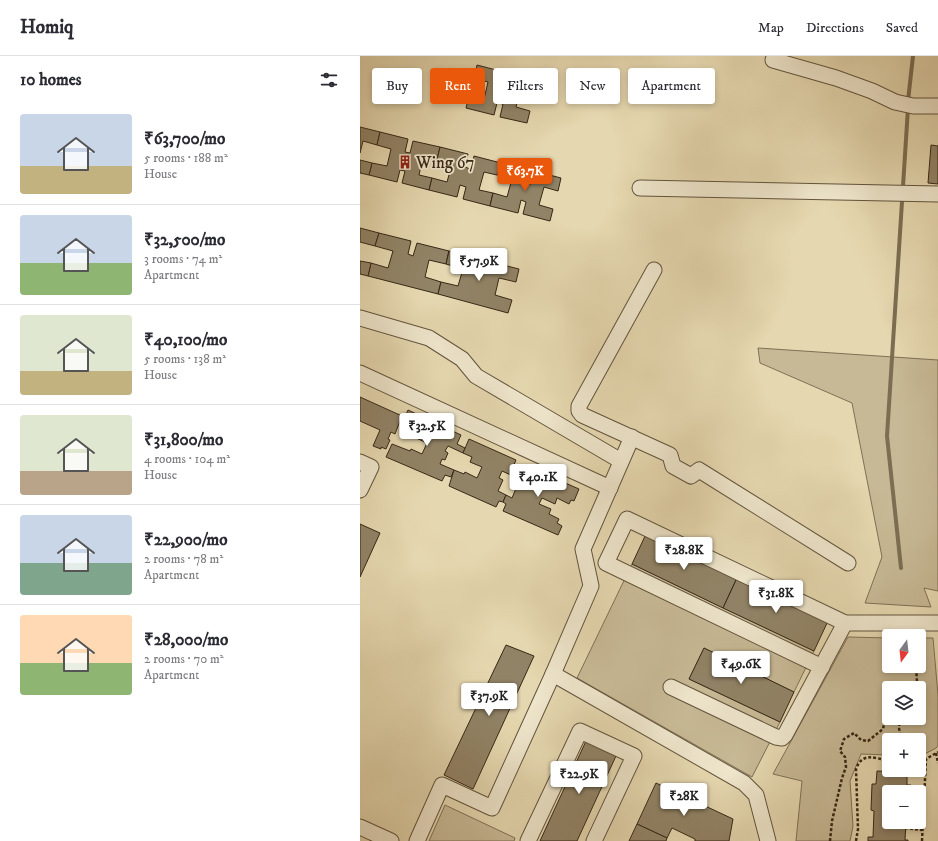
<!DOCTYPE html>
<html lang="en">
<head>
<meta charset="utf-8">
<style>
  :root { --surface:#fff; --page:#f7f7f7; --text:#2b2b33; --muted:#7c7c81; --line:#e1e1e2; --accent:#ea580c }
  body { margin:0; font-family:"IM FELL DW Pica",serif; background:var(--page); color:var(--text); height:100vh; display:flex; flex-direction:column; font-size:15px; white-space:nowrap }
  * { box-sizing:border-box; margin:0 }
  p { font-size:13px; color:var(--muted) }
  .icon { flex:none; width:22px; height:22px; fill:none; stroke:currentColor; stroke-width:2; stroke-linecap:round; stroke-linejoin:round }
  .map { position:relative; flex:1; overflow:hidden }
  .details { display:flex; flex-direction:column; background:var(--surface); width:360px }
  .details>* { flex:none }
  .guide { position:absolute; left:12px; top:12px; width:380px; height:36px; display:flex; gap:8px }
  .needle { width:26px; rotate:195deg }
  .buttons { position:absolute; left:522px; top:573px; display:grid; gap:8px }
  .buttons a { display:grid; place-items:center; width:44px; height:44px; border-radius:4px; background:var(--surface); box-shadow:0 2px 6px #0003; font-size:20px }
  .price { position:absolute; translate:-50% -34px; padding:0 9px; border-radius:4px; background:#fff; color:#222; font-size:13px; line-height:26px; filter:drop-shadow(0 1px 2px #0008) }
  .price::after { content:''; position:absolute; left:50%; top:24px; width:12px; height:9px; margin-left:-6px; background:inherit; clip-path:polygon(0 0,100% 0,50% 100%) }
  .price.active { background:var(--accent); color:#fff }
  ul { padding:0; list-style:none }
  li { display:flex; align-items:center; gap:12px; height:100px; padding:0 20px }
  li+li { border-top:1px solid var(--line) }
  li span { display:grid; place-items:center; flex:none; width:112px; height:80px; border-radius:4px; color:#555 }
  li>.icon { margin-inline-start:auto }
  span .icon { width:48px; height:48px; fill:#fffc; stroke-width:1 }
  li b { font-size:17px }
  h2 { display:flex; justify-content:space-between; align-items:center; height:48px; padding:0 20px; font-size:17px }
  .chip { padding:0 14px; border-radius:4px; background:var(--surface); box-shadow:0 2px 6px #0003; font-size:14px; line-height:36px }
  .chip.active { background:var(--accent); color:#fff }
  header { display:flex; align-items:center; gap:24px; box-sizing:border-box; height:56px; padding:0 20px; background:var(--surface); border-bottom:1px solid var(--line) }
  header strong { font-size:19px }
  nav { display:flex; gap:22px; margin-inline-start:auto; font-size:14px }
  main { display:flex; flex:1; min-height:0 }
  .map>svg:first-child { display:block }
  .green { fill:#c7b995; stroke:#7f7056; fill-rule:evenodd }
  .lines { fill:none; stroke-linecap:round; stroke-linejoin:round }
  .stream { stroke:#7c6e53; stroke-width:4 }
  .building { fill:#918366; stroke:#372816 }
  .minor-casing { stroke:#62543c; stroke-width:17 }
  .path { stroke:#372816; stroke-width:2.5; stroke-dasharray:3 2; stroke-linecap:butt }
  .minor { stroke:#eee5cb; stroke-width:15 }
  .labels { text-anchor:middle; stroke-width:3.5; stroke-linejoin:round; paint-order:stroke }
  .poi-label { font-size:17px; fill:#372816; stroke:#eee5cb; text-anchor:start }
</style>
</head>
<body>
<header>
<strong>Homiq</strong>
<nav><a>Map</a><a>Directions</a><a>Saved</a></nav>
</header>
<main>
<section class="details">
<h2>10 homes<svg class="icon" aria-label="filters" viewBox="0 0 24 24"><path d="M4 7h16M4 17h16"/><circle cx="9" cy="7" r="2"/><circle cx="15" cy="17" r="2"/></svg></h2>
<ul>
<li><span style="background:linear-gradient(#c9d6e8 65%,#c2b280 0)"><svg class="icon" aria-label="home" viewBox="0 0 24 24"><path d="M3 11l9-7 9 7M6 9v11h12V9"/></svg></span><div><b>₹63,700/mo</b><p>5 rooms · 188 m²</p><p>House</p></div></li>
<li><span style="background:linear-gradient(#c9d6e8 60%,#8fb573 0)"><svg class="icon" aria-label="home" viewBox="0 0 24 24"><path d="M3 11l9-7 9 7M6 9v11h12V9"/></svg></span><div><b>₹32,500/mo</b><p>3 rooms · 74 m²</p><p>Apartment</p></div></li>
<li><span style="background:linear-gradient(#dfe7d0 70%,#c2b280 0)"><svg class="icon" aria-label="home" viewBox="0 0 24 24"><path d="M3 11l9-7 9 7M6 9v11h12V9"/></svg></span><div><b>₹40,100/mo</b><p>5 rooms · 138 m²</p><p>House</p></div></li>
<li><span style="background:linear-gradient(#dfe7d0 70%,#b9a48a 0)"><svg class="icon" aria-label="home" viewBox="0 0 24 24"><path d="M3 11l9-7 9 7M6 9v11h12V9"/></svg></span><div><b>₹31,800/mo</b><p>4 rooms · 104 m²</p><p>House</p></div></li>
<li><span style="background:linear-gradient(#c9d6e8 60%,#7fa58c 0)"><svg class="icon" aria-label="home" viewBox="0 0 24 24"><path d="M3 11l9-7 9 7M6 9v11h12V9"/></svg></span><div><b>₹22,900/mo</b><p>2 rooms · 78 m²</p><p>Apartment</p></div></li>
<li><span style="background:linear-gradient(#ffd9b3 60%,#8fb573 0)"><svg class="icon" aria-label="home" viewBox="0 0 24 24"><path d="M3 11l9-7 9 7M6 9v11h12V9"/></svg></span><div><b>₹28,000/mo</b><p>2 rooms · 70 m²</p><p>Apartment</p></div></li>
</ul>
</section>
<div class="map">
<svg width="578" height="785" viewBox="0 0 578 785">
  <rect width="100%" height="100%" fill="#e5d7af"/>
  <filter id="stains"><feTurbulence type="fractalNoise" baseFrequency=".005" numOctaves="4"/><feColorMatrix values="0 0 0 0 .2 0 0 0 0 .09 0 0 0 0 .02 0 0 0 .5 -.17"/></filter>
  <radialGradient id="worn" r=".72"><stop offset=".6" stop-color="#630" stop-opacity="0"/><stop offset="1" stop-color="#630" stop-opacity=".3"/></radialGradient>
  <g class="green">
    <path d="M398 292 578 304V535L564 532 571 551 505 547 522 501 492 347 400 307Z"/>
    <path d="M272 508 454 595 434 636 344 592 329 623 420 666 392 721 217 622Z"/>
    <path d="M488 581 529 582V610H559V582H573L578 639V690L576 692 563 699 562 698 559 699V684H529V699L501 698 490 725 493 770 490 785H436L442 725 413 718ZM529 632H559V662H529Z"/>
    <path d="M85 749 155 782 154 785H69Z"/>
  </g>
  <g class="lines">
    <g class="stream">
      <path d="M548 45 553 0"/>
      <path d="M541 512 527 380 548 52"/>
    </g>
  </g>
  <g class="building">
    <path d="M117 9 144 16 141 29 147 31 150 17 178 24 174 37 160 34 156 51 170 55 167 67 140 61 143 48 137 47 134 59 106 52 109 40 124 43 128 26 114 22Z"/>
    <path d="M0 71 20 76 17 89 3 85 0 97Z"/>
    <path d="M20 76 48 83 45 96 50 97 53 85 80 91 77 104 63 101 59 119 72 122 69 134 42 127 45 115 40 114 37 126 9 119 12 107 27 110 31 93 17 89Z"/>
    <path d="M571 89 578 90V128L568 127Z"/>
    <path d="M80 91 108 98 105 111 110 113 114 100 141 107 137 119 124 116 119 134 133 137 130 150 103 143 106 131 100 129 97 141 69 134 72 122 87 126 92 108 77 104Z"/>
    <path d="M0 104 12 107 9 119 0 117Z"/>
    <path d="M141 107 168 114 165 127 171 128 174 115 201 122 198 135 184 131 179 149 193 153 190 165 163 158 166 146 161 144 158 157 130 150 133 137 147 141 152 123 137 119Z"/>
    <path d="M0 172 19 177 15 190 0 186Z"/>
    <path d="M19 177 51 185 48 198 53 200 57 187 89 195 86 208 69 204 65 221 81 226 78 238 8 220 11 207 28 212 33 195 15 190Z"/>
    <path d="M89 195 122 203 118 217 124 218 127 205 159 213 156 226 139 222 135 239 152 244 148 257 78 238 81 226 98 230 103 213 86 208Z"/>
    <path d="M0 205 11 207 8 220 0 218Z"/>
    <path d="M0 341 42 360 35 378 31 376 28 383 30 384 26 393 21 391V393L13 390 20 374 0 365Z"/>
    <path d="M48 354 101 379 97 388 105 392 103 397 88 390 85 395 88 397 85 404 82 403 80 408 94 414 91 421 85 419 82 425 26 401 32 388 50 395 51 393 62 398 67 387 54 381 56 376 41 370Z"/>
    <path d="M109 383 156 404 153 411 156 412 153 420 142 415 139 422 143 424 138 435 146 439 143 446 139 445 136 451 89 430 94 414 104 418 105 416 117 422 122 411 110 406 112 401 103 397Z"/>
    <path d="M164 409 219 433 214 445 211 444 209 448 197 442 195 448 182 442 179 448 191 453 189 458 199 463 197 467 202 470 198 479 143 455 146 448 143 446 146 439 152 442 160 423 153 420 156 412 162 415Z"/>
    <path d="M0 468 20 477 0 521Z"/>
    <path d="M286 478 377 522 363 552 272 508Z"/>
    <path d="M377 522 468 565 454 595 363 552Z"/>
    <path d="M146 589 174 600 113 733 84 719Z"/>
    <path d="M344 592 434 636 420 666 329 623Z"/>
    <path d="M226 685 256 700 217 785H180Z"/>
    <path d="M517 715 547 716V729H551V736H529V766H546L545 784H548V785H508V781H513L514 755 511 754 512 728H516Z"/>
    <path d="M296 727 373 763 369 785H335V783L312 772 307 782 277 768Z"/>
    <path d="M277 768 307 782 306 785H269Z"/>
  </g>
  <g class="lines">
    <g class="minor-casing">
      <g id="minor">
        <path d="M413 4 476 22 512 35 535 46 553 50H578"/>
        <path d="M280 132 578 138"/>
        <path d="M294 214 219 350V355L222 359 310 399 313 410 331 420 339 414 488 507"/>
        <path d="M0 262 69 282 102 303 116 320 261 405"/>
        <path d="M0 317 250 432"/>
        <path d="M0 406 11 411 0 434"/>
        <path d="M462 611 246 507 267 463 485 567H578"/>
        <path d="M193 618 384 727 396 739 408 785"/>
        <path d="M311 631 416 681 422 682 425 679 485 567"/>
        <path d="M0 771 31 785"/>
        <path d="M57 785 82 729 132 752 193 618 231 530 223 493 272 381"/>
        <path d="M168 785 220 675 274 700 234 785"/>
      </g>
    </g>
    <g class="path">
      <path d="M550 632 557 626 556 610"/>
      <path d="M540 662 539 672 541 684"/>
      <path d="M576 697 578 707"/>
      <path d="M559 704 566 703 578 696"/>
      <path d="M545 772 562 774"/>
      <path d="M470 785 472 765 482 722 486 711 485 701 480 695 484 683 494 677 501 684 508 685 523 673 526 660 527 646 529 644"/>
      <path d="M496 785 498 773 496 713C503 695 514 703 529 704"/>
      <path d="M562 785 566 703"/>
    </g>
    <use href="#minor" class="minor"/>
  </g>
  <defs>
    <g id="building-bare" transform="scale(1.08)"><path d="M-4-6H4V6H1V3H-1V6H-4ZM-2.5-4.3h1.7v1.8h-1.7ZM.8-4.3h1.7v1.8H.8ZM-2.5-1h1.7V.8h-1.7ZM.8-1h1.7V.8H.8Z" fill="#8f2418" stroke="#eee5cb" stroke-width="2.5" paint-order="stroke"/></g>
  </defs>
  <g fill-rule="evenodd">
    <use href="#building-bare" x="45" y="106"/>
  </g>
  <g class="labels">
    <g class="poi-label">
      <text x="56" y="112">Wing 67</text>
    </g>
  </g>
  <rect width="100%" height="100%" filter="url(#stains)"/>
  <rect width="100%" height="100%" fill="url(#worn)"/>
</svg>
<div class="buttons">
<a><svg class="needle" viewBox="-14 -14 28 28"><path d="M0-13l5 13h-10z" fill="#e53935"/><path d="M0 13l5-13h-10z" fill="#7c7c81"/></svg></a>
<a><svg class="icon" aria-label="layers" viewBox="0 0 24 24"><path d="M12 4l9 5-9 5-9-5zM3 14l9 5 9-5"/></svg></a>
<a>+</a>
<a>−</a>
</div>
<b class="price active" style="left:165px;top:136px">₹63.7K</b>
<b class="price" style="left:119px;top:226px">₹57.9K</b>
<b class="price" style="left:67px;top:391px">₹32.5K</b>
<b class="price" style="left:178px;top:442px">₹40.1K</b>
<b class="price" style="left:324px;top:515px">₹28.8K</b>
<b class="price" style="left:416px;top:558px">₹31.8K</b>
<b class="price" style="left:381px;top:629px">₹49.6K</b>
<b class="price" style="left:129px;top:661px">₹37.9K</b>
<b class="price" style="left:219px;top:739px">₹22.9K</b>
<b class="price" style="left:324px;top:761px">₹28K</b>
<div class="guide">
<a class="chip">Buy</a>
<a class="chip active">Rent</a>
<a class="chip">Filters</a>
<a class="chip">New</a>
<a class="chip">Apartment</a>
</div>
</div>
</main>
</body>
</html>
